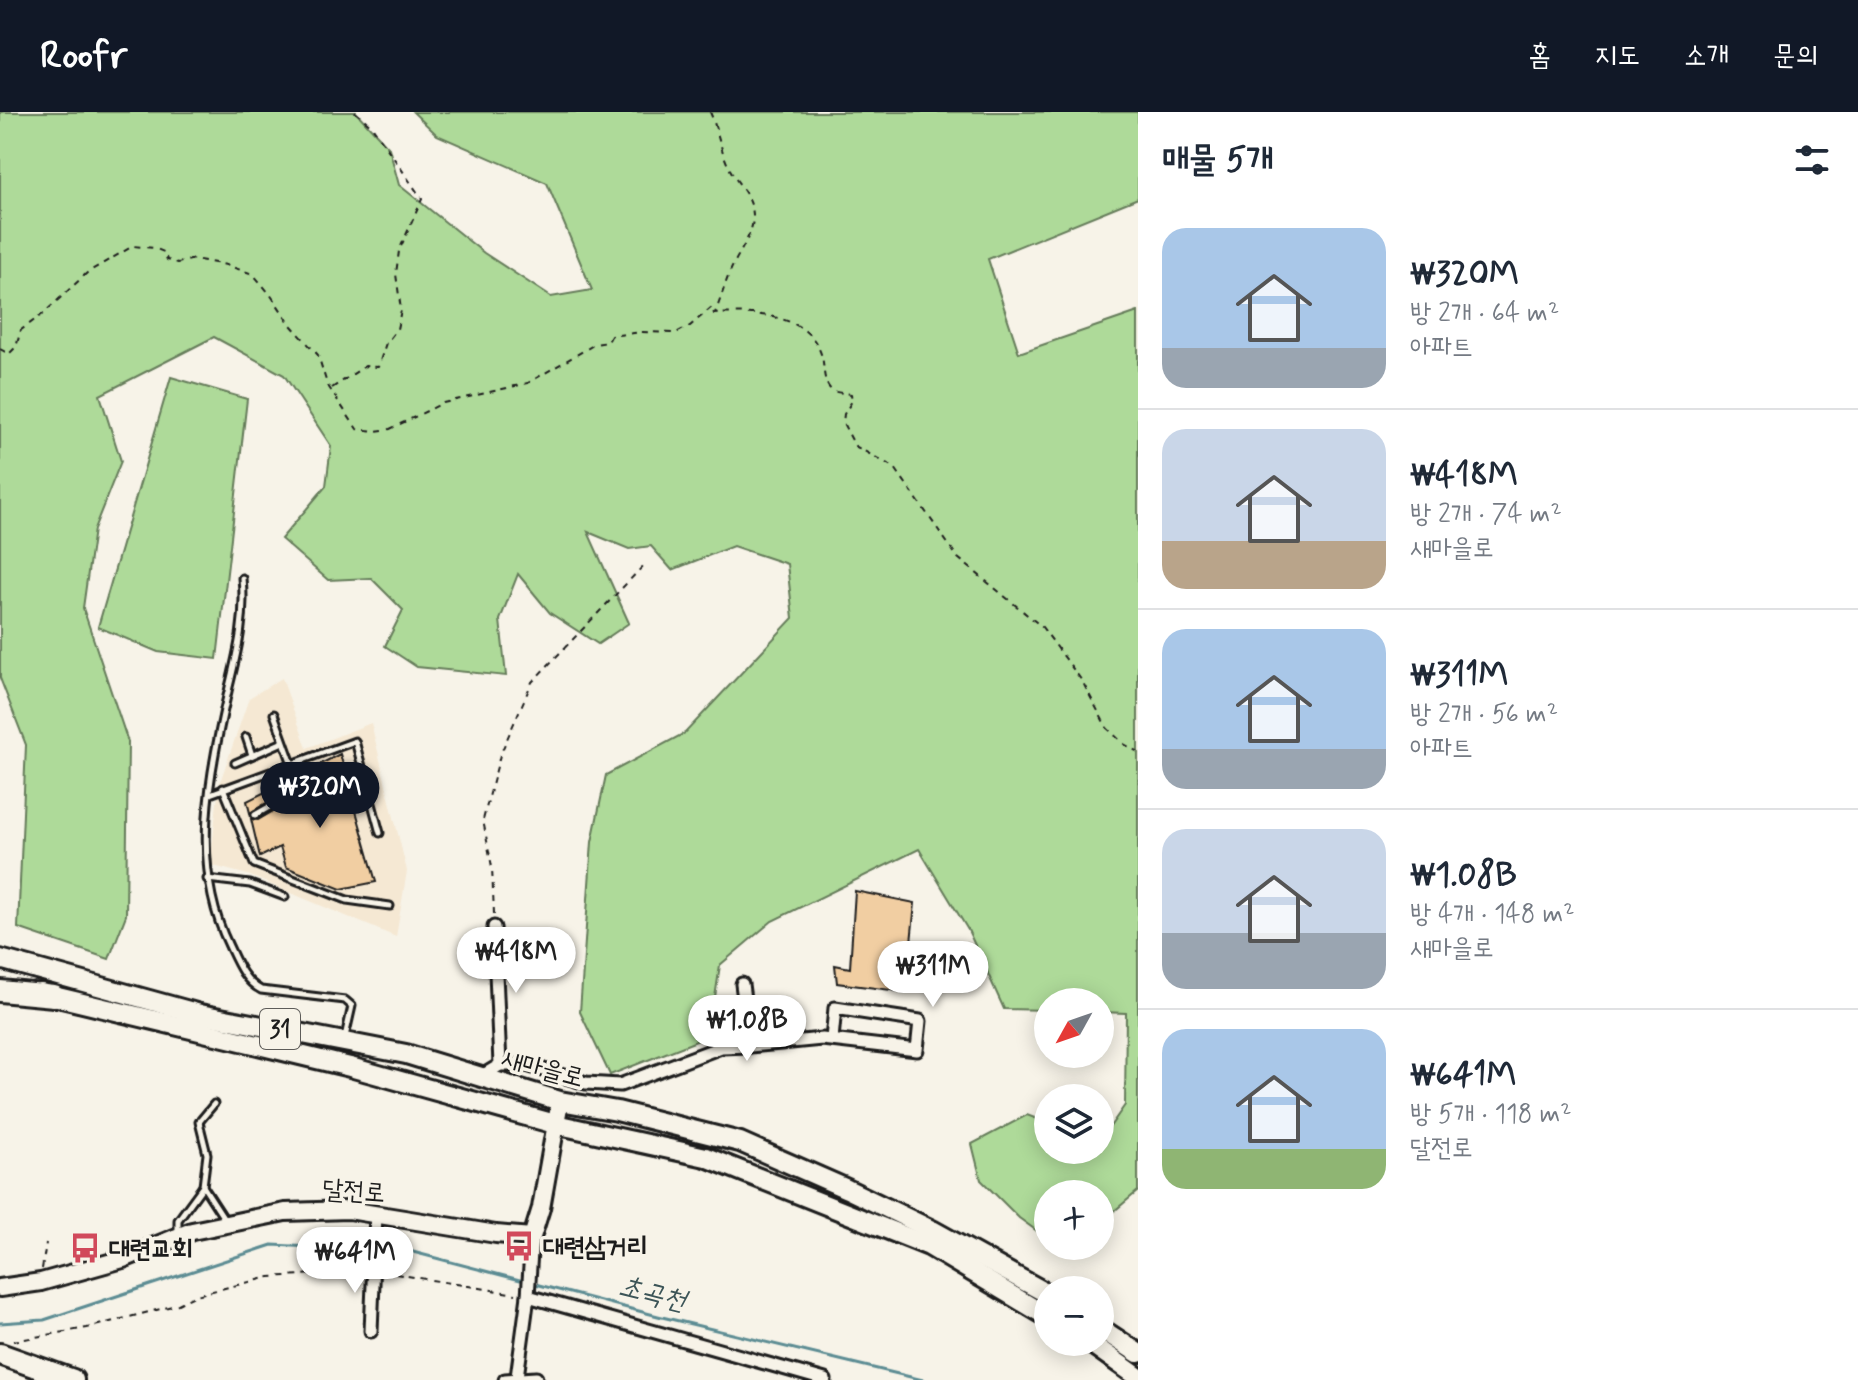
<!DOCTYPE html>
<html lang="ko">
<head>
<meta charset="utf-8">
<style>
  :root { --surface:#fff; --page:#f2f2f3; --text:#1f2937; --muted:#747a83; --line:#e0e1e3; --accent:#111827 }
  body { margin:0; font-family:Mynerve,"Poor Story",sans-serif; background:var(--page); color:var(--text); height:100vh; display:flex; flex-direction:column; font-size:30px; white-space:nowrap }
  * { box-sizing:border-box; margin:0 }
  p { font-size:26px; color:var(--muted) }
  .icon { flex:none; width:44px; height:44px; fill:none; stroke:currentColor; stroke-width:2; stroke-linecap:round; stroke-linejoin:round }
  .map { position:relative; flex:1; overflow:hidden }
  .panel { display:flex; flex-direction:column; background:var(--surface); width:720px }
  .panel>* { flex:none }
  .needle { width:52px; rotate:230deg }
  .tools { position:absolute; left:1034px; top:876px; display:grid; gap:16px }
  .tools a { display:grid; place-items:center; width:80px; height:80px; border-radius:50%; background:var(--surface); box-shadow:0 4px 20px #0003; font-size:40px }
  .price { position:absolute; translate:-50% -68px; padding:0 18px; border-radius:28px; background:#fff; color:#222; font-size:26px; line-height:52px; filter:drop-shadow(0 2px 4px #0008) }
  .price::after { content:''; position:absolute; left:50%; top:48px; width:24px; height:18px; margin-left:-12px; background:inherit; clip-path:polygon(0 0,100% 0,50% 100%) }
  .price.selected { background:var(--accent); color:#fff }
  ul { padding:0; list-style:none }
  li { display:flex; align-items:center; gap:24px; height:200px; padding:0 24px }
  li+li { border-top:2px solid var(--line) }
  li span { display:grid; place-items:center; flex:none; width:224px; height:160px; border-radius:24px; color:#555 }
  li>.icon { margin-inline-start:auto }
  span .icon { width:96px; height:96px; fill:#fffc; stroke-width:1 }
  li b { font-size:34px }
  h2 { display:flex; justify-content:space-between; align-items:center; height:96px; padding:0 24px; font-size:34px }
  header { display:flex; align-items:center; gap:48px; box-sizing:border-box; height:112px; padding:0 40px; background:var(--accent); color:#fff }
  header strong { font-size:38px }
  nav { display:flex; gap:44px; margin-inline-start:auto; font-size:28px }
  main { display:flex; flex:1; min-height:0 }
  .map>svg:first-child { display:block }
  .built { fill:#f5e8d3 }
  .green { fill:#aeda99; stroke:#657b5a; stroke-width:2 }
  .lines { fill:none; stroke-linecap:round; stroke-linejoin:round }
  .stream { stroke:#5c8c93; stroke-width:3 }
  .building { fill:#f1cea2; stroke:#1c1c1c; stroke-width:2 }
  .lane-casing { stroke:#1c1c1c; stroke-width:11 }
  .street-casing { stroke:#1c1c1c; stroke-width:17 }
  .secondary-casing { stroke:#1c1c1c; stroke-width:22 }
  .primary-casing { stroke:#1c1c1c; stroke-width:24 }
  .highway-casing { stroke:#1c1c1c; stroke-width:26 }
  .path { stroke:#1c1c1c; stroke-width:2; stroke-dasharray:6 6; stroke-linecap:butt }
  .lane { stroke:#f7f3e8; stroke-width:5 }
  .street { stroke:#f7f3e8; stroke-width:11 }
  .secondary { stroke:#f7f3e8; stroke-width:16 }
  .primary { stroke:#f7f3e8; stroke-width:18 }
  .highway { stroke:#f7f3e8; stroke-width:20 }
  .labels { text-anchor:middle; stroke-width:7; stroke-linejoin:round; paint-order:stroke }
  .shield { fill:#f7f3e8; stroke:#5e5c59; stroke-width:2 }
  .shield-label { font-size:24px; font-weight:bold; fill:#1c1c1c }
  .street-label { font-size:26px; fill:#1c1c1c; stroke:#f7f3e8 }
  .poi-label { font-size:26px; font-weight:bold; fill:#1c1c1c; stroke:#f7f3e8; text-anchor:start }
  .water-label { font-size:28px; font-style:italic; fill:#3c5457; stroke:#f7f3e8 }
</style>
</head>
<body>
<header>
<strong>Roofr</strong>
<nav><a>홈</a><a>지도</a><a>소개</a><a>문의</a></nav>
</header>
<main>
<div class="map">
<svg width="1138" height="1268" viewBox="0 0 1138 1268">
  <rect width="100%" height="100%" fill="#f7f3e8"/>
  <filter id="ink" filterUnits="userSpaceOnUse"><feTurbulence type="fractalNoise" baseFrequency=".0125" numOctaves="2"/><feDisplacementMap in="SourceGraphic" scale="16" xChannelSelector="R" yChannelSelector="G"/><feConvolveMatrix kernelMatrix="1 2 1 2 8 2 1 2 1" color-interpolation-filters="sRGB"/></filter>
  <g filter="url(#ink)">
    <path class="built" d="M282 566 307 636 371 611 407 759 396 825 248 763 210 753 219 673 249 586Z"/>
    <g class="green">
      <path d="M0 0H356L389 36 399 73 484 141 551 185 592 178 547 71 437 23 413 0H1138V86L988 147 1019 241 1138 200V1079L1100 1111V1082H1048V1127L1019 1106 981 1068 972 1032 1027 1003 1048 1011V1038H1100V1029L1125 993 1126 901 1100 900V890H1048V898L1004 897 968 818 919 737 772 809 720 853 709 924 610 963 580 900 592 730 606 663 685 621 793 506 787 452 733 434 672 458 651 434 629 437 588 420 629 511 598 532 550 501 518 462 500 508 506 564 417 555 385 534 403 498 371 466 328 468 281 427 326 374 331 334 284 263 214 225 100 283 121 349 94 417 83 496 128 630 126 803 109 847 18 816 26 633 0 566Z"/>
      <path d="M171 265 247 287 217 547 158 540 98 515Z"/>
    </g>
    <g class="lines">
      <g class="stream">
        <path d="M379 1138 409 1139 658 1204 923 1268"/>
        <path d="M0 1211 44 1208 272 1133 371 1138"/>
      </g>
    </g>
    <g class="building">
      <path d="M340 642 376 770 341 777 286 755 280 735 260 745 251 707 258 708 304 681 306 676 301 662Z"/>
      <path d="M291 667 294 674 250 701 247 689Z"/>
      <path d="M855 779 915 791 906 880 837 871 835 853 850 856Z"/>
    </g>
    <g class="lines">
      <g class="lane-casing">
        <g id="lane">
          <path d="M242 466C246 504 238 538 229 575 210 660 189 753 229 834 237 851 244 869 261 878L345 888 352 894 345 925"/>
          <path d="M246 625 252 643"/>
          <path d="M235 651 283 630"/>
          <path d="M223 676 254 752 347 788 390 794"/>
          <path d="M210 682 355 629 380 721"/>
          <path d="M255 703 301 677 274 602"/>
          <path d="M207 767 250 772 285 785"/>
          <path d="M214 992 199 1010 207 1042 203 1074 225 1108"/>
          <path d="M178 1121V1108L203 1074"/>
        </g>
      </g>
      <g class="street-casing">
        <g id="street">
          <path d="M494 815 500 953"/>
          <path d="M742 872 750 934 822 927 917 938 920 909 835 896 832 927"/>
          <path d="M480 965 500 953H527L586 971 620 973 721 935 750 934"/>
          <path d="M532 1125 528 1184 825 1268"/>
          <path d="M371 1219 376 1102"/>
          <path d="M517 1265 528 1184"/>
          <path d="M505 1268 536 1266"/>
        </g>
      </g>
      <g class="secondary-casing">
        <path id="secondary" d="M0 1176 41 1170 123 1147 192 1119 285 1100 349 1098 496 1122 532 1125 541 1096 560 989"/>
      </g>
      <g class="primary-casing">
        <g id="primary">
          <path d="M0 847 200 902 406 942 560 989 617 999 740 1030 847 1077 932 1118 1048 1182"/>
          <path d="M41 881 350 955 555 1012 706 1045 929 1134 1048 1205"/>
          <path d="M1100 1216 1138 1241"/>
          <path d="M1089 1230 1138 1265"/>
        </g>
      </g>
      <g class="highway-casing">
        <g id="highway">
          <path d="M0 879 54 884"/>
          <path d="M0 1242 73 1268"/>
        </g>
      </g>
      <g class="path">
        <path d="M710 0C718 18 721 42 731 59 739 74 752 85 753 103 754 123 737 142 730 160 724 174 721 187 715 201"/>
        <path d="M0 237 9 242 16 235 21 218 43 202 88 160 133 134 154 136 164 140 167 148 178 151 194 147 226 153 253 162 270 182 291 213 318 243 327 272"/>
        <path d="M328 274 357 317 375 319 390 317 443 291 528 271 595 232 608 230 611 224 641 220 676 221 690 214 712 195 714 202C753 200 814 200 823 250 824 259 824 274 833 279 837 281 846 281 851 282L852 289 844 302 843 311 855 334 895 356 958 446 1042 515 1082 569 1107 616 1124 632 1138 640"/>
        <path d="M332 276 365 254 378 255 386 231 397 217 401 198 396 162 399 139 422 87 371 13 355 0"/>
        <path d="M494 802 492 755 483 708 500 643 532 570 647 450"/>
        <path d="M42 1157 46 1131"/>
        <path d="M384 1160 516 1182"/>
        <path d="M13 1229 87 1216 176 1193 196 1183 270 1165 362 1159"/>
      </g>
      <use href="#lane" class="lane"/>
      <use href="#street" class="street"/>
      <use href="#secondary" class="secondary"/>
      <use href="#primary" class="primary"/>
      <use href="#highway" class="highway"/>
    </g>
  </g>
  <defs>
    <g id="bus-bare" transform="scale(2.4)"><path d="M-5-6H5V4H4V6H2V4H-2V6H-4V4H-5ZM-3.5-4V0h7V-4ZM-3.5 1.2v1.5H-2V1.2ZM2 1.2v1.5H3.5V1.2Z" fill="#d1495b" stroke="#f7f3e8" stroke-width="2.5" paint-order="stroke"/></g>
  </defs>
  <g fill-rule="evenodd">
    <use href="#bus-bare" x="519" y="1134"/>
    <use href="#bus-bare" x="85" y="1136"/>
  </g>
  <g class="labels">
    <rect class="shield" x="260" y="897" width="40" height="40" rx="6"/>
    <g class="shield-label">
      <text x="280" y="925">31</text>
    </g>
    <g class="street-label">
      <text transform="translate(543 955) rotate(15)" y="9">새마을로</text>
      <text transform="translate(354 1078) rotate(4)" y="9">달전로</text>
    </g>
    <g class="poi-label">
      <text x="543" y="1143">대련삼거리</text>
      <text x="109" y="1145">대련교회</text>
    </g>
    <g class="water-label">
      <text transform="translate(653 1180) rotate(14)" y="10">초곡천</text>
    </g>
  </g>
</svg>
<div class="tools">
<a><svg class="needle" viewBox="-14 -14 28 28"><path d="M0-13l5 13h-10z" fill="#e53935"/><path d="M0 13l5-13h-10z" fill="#747a83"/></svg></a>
<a><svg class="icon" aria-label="layers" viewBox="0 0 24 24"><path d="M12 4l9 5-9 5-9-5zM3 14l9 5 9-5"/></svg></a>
<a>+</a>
<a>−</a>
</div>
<b class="price selected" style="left:320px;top:718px">₩320M</b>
<b class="price" style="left:516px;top:883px">₩418M</b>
<b class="price" style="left:933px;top:897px">₩311M</b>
<b class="price" style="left:747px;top:951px">₩1.08B</b>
<b class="price" style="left:355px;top:1183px">₩641M</b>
</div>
<section class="panel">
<h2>매물 5개<svg class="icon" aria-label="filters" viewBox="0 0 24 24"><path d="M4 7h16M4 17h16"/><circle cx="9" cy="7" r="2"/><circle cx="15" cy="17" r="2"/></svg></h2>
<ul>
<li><span style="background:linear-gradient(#a9c7e8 75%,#9aa5b1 0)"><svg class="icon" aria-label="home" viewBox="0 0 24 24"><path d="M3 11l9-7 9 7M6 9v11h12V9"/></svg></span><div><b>₩320M</b><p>방 2개 · 64 m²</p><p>아파트</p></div></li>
<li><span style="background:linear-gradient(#c9d6e8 70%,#b9a48a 0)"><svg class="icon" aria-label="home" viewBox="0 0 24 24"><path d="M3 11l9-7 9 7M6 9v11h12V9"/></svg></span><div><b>₩418M</b><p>방 2개 · 74 m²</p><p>새마을로</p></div></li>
<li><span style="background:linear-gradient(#a9c7e8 75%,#9aa5b1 0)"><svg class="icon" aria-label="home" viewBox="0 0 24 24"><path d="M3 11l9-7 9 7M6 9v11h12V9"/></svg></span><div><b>₩311M</b><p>방 2개 · 56 m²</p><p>아파트</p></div></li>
<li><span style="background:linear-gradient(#c9d6e8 65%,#9aa5b1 0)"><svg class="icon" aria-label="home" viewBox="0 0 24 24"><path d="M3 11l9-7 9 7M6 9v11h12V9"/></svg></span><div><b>₩1.08B</b><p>방 4개 · 148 m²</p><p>새마을로</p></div></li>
<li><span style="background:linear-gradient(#a9c7e8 75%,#8fb573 0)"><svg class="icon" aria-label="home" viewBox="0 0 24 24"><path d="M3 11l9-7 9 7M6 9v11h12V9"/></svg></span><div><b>₩641M</b><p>방 5개 · 118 m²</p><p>달전로</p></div></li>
</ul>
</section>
</main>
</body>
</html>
